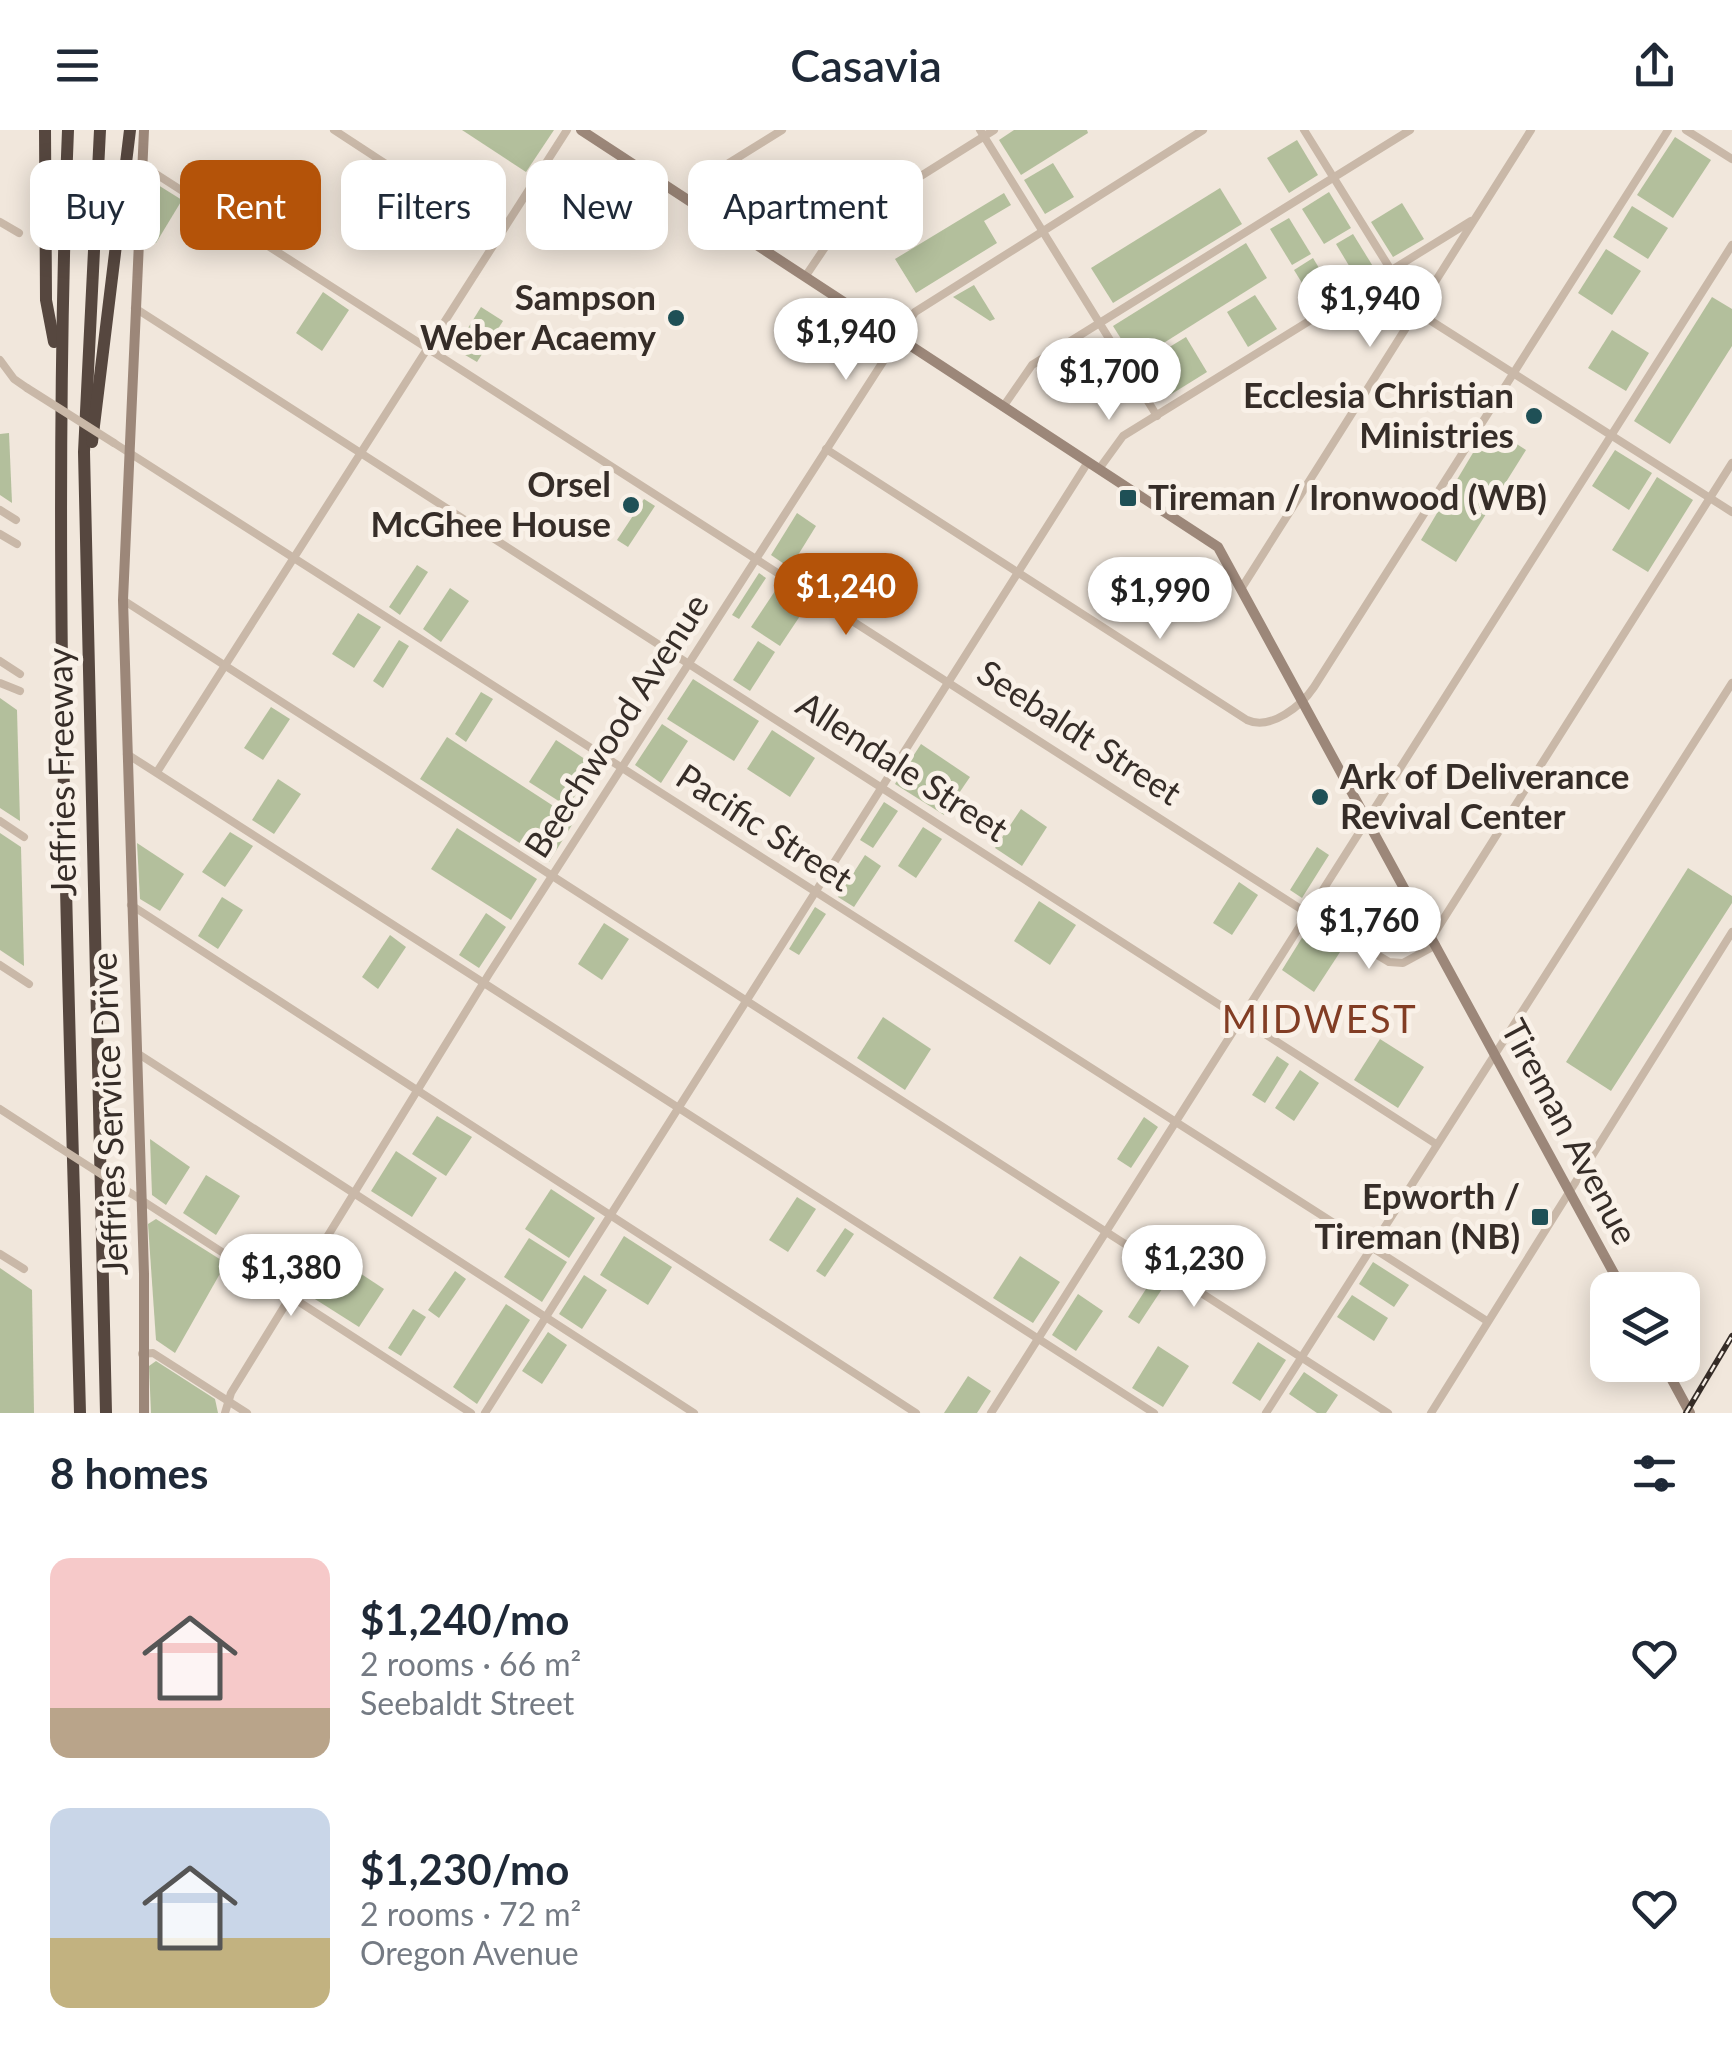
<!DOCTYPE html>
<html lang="en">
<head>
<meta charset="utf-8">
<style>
  :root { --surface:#fff; --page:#f2f2f3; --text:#1f2937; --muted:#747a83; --accent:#b45309 }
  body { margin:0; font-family:Lato,sans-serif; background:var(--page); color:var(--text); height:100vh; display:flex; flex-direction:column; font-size:38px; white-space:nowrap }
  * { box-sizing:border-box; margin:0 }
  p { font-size:32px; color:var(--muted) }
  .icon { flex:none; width:55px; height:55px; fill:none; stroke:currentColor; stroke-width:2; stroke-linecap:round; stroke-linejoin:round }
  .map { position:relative; height:1283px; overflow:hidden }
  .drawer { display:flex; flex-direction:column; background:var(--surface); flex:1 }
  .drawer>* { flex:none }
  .guide { position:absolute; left:30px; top:30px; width:1000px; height:90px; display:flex; gap:20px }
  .fabs { position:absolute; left:1590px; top:1142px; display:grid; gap:20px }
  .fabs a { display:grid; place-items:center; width:110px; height:110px; border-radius:20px; background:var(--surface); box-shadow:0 5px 25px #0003; font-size:50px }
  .price { position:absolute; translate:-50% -85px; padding:0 22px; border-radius:35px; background:#fff; color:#222; font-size:32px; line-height:65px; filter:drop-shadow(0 2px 5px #0008) }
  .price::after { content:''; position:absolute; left:50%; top:60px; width:30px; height:22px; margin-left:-15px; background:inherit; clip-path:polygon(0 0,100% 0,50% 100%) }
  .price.active { background:var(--accent); color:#fff }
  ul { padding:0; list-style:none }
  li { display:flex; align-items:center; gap:30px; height:250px; padding:0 50px }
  li span { display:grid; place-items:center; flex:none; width:280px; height:200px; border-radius:20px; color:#555 }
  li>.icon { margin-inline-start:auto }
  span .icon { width:120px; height:120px; fill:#fffc; stroke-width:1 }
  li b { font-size:42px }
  h2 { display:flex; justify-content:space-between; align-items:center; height:120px; padding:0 50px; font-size:42px }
  .tag { padding:0 35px; border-radius:20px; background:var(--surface); box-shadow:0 5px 25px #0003; font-size:35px; line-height:90px }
  .tag.active { background:var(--accent); color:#fff }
  header { display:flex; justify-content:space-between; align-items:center; height:130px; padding:0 50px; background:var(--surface); font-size:45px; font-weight:600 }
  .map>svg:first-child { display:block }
  .green { fill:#b3bf9c }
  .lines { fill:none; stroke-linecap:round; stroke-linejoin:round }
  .street { stroke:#c9b8a8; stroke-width:8 }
  .secondary { stroke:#9c8779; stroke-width:10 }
  .highway { stroke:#56473f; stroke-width:12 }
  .rail-casing { stroke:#362d28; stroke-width:6 }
  .rail { stroke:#f9f1e8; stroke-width:2.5; stroke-dasharray:8; stroke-linecap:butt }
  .street-bridge { stroke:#c9b8a8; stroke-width:8 }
  .poi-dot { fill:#1f5056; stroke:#f9f1e8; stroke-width:4 }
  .labels { text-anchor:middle; stroke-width:10; stroke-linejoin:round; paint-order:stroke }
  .poi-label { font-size:35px; font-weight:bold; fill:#362d28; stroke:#f9f1e8; text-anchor:end }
  .street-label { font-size:35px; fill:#362d28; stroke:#f9f1e8 }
  .neighbourhood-label { font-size:38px; letter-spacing:2.5px; fill:#823d24; stroke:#f9f1e8 }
</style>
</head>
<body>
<header><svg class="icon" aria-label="menu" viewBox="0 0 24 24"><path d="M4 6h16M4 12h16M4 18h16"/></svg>Casavia<svg class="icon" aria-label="share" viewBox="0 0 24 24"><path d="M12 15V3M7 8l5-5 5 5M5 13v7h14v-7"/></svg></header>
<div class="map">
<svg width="1732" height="1283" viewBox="0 0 1732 1283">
  <rect width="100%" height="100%" fill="#f1e7dc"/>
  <g class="green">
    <path d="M462 0H554L526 42Z"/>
    <path d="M1014 0H1087L1088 3 1021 45 999 10Z"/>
    <path d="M1675 7 1711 30 1673 88 1637 65Z"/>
    <path d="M1297 10 1318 45 1289 63 1267 28Z"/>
    <path d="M1053 33 1074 67 1045 84 1024 50Z"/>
    <path d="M150 50 182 70 156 113 147 107Z"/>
    <path d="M1220 58 1242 94 1113 173 1091 138Z"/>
    <path d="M1329 62 1351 98 1324 114 1302 79Z"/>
    <path d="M1004 63 1011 75 984 91 997 113 916 163 895 129Z"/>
    <path d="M1402 73 1424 109 1393 127 1371 92Z"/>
    <path d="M1632 76 1668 98 1648 129 1613 107Z"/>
    <path d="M1289 88 1311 124 1292 135 1270 99Z"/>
    <path d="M1353 104 1374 138 1357 149 1336 114Z"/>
    <path d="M1246 113 1267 148 1135 231 1113 196Z"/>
    <path d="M1606 119 1641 141 1612 185 1578 163Z"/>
    <path d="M1313 128 1334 163 1315 174 1294 140Z"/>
    <path d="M974 155 995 189 990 191 953 167Z"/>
    <path d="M323 162 349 180 322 221 296 203Z"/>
    <path d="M1255 165 1277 199 1248 217 1227 182Z"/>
    <path d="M1712 167 1732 179V216L1670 314 1634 291Z"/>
    <path d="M481 177 503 191 477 232 455 219Z"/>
    <path d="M1612 200 1649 223 1626 261 1588 238Z"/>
    <path d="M1186 207 1207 242 1170 265 1148 230Z"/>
    <path d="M1489 296 1526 320 1456 432 1421 410Z"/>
    <path d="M9 303 12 373 0 365V304Z"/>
    <path d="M1615 320 1652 343 1629 380 1592 356Z"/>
    <path d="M1657 347 1693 370 1648 442 1612 420Z"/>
    <path d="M644 369 655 376 628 417 617 410Z"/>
    <path d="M797 383 816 396 790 438 771 425Z"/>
    <path d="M417 435 428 442 400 485 389 477Z"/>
    <path d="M759 443 766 448 739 489 732 485Z"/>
    <path d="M779 455 808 474 780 516 751 497Z"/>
    <path d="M450 458 469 471 441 512 423 499Z"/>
    <path d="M358 483 381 497 354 538 332 524Z"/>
    <path d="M399 510 409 516 383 558 373 551Z"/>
    <path d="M758 511 775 522 750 561 733 550Z"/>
    <path d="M693 549 759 591 734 631 667 589Z"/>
    <path d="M481 562 493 569 466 612 455 604Z"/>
    <path d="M0 568 17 580 20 691 0 678Z"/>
    <path d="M271 577 290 589 263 630 244 618Z"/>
    <path d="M662 594 688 611 661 653 635 635Z"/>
    <path d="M772 600 815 628 790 667 747 639Z"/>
    <path d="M447 607 575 690 549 732 420 649Z"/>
    <path d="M556 610 594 635 568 677 529 652Z"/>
    <path d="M921 614 970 647 944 685 895 654Z"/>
    <path d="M278 649 301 664 274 704 252 690Z"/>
    <path d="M884 672 898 681 873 718 860 710Z"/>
    <path d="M1021 679 1047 697 1022 736 995 718Z"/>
    <path d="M923 697 942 709 916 748 898 736Z"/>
    <path d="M457 698 537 749 511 790 431 739Z"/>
    <path d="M230 702 253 716 225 757 202 742Z"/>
    <path d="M0 703 21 717 24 836 0 820Z"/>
    <path d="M137 713 184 744 160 781 140 769Z"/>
    <path d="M1317 717 1329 725 1302 768 1290 760Z"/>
    <path d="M865 725 881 736 854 777 838 767Z"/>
    <path d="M1688 738 1732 766V773L1611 961 1566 932Z"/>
    <path d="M1239 752 1258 765 1232 805 1213 793Z"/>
    <path d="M222 767 243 780 218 819 198 806Z"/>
    <path d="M1039 771 1076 795 1050 835 1014 811Z"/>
    <path d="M815 777 826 784 799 825 789 819Z"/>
    <path d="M486 783 506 797 479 838 459 825Z"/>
    <path d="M604 793 629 809 602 850 578 834Z"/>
    <path d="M1308 798 1342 819 1314 862 1282 840Z"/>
    <path d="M390 805 406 817 378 859 362 847Z"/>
    <path d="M883 887 931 919 905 960 857 928Z"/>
    <path d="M1380 909 1424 937 1398 978 1354 950Z"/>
    <path d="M1277 926 1289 934 1265 973 1252 965Z"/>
    <path d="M1300 940 1319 953 1294 991 1275 978Z"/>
    <path d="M437 986 472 1007 446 1046 412 1024Z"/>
    <path d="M1144 987 1158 997 1131 1038 1117 1029Z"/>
    <path d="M150 1009 190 1037 166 1075 152 1065Z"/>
    <path d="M396 1021 437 1048 412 1087 371 1061Z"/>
    <path d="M206 1045 240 1066 216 1105 183 1083Z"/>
    <path d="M551 1059 595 1088 569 1128 525 1099Z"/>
    <path d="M797 1067 816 1079 788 1122 769 1110Z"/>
    <path d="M156 1089 226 1133 175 1223 156 1210 148 1094Z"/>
    <path d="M845 1098 854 1104 825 1147 816 1141Z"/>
    <path d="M301 1106 312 1114 287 1152 276 1145Z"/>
    <path d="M624 1106 672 1137 648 1175 600 1145Z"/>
    <path d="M529 1108 567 1132 542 1172 504 1147Z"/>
    <path d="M331 1124 384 1159 359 1197 307 1164Z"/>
    <path d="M1020 1126 1060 1152 1033 1193 993 1168Z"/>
    <path d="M1373 1132 1409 1155 1394 1177 1359 1154Z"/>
    <path d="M0 1138 32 1160 34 1283H0Z"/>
    <path d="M455 1141 466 1149 439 1188 428 1180Z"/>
    <path d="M584 1145 607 1160 582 1199 559 1184Z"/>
    <path d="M1155 1145 1166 1153 1139 1194 1128 1187Z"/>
    <path d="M1078 1164 1103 1181 1076 1221 1052 1205Z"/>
    <path d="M1352 1165 1388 1188 1374 1211 1337 1187Z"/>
    <path d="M506 1174 530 1190 477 1274 453 1257Z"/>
    <path d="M413 1179 426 1187 401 1226 388 1218Z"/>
    <path d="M548 1202 567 1215 542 1254 522 1241Z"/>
    <path d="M1258 1212 1286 1230 1260 1271 1232 1253Z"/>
    <path d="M1158 1216 1189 1236 1163 1277 1132 1258Z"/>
    <path d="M156 1231 215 1269 218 1283H151L149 1236Z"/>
    <path d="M1304 1242 1338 1265 1326 1283H1317L1289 1264Z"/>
    <path d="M968 1246 991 1261 977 1283H944Z"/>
  </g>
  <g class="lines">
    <g class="street">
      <path d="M334 0 499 108"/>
      <path d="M980 0 1157 286"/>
      <path d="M1304 0 1417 182 1732 382"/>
      <path d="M1686 0 1732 29"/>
      <path d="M142 35 1307 783 1389 832 1403 833 1436 815"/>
      <path d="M700 77 729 33 782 0"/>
      <path d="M0 92 19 103"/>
      <path d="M805 147 838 98 994 0"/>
      <path d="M135 178 1436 1014"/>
      <path d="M0 230 14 249 27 258"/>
      <path d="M1003 277 1032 235 1410 0"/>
      <path d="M114 313 1487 1191"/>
      <path d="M826 319 1247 590C1271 601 1302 575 1314 557L1668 0"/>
      <path d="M1099 339 1123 306 1471 91"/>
      <path d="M0 380 16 390"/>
      <path d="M0 404 17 414"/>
      <path d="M1241 459 1531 0"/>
      <path d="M123 470 1388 1283"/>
      <path d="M0 531 20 544"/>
      <path d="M0 553 20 561"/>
      <path d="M127 624 1154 1283"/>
      <path d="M157 642 567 0"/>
      <path d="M0 691 24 707"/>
      <path d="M131 775 916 1283"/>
      <path d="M1432 807 1732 333"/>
      <path d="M0 835 29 854"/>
      <path d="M137 923 694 1283"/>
      <path d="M0 979 57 1016"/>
      <path d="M132 1064 471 1283"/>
      <path d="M0 1124 24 1139"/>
      <path d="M142 1224 153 1223 247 1283"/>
      <path d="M225 1283 231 1263 489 844 915 182 1203 0"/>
      <path d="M485 1283 1088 332"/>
      <path d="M991 1283 1732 115"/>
      <path d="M1266 1283 1732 553"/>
      <path d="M1431 1283 1732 802"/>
    </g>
    <g class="secondary">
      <path d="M144 0 123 470 144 1144V1283"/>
      <path d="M581 0 1218 417 1623 1160"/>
      <path d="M1664 1235 1690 1283"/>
    </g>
    <g class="highway">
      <path d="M45 0 46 170 54 212"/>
      <path d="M68 0C51 428 69 855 80 1283"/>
      <path d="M100 0 84 322 106 1283"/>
      <path d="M92 312 130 0"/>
    </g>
    <g class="rail-casing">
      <path id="rail" d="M1686 1283 1732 1206"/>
    </g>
    <use href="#rail" class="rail"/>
    <g class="street-bridge">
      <path d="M27 258 114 313"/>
      <path d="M57 1016 132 1064"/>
    </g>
  </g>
  <g class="poi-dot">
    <circle cx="676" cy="188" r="10"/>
    <circle cx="1534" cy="286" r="10"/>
    <rect x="1118" y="358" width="20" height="20" rx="5"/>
    <circle cx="631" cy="375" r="10"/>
    <circle cx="1320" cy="667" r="10"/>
    <rect x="1530" y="1077" width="20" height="20" rx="5"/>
  </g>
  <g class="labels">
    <g class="poi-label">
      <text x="656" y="180">Sampson<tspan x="656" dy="40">Weber Acaemy</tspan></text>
      <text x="1514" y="278">Ecclesia Christian<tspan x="1514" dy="40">Ministries</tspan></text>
      <text x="611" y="367">Orsel<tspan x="611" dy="40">McGhee House</tspan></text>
      <text x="1148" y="380" text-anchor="start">Tireman / Ironwood (WB)</text>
      <text x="1340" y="659" text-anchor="start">Ark of Deliverance<tspan x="1340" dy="40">Revival Center</tspan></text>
      <text x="1520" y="1079">Epworth /<tspan x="1520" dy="40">Tireman (NB)</tspan></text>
    </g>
    <g class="street-label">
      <text transform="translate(617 596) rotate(-57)" y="12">Beechwood Avenue</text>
      <text transform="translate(1079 603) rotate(33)" y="12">Seebaldt Street</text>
      <text transform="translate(902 637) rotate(33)" y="12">Allendale Street</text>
      <text transform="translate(62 642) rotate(-91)" y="12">Jeffries Freeway</text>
      <text transform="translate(764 698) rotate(33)" y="12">Pacific Street</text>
      <text transform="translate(110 984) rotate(-92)" y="12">Jeffries Service Drive</text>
      <text transform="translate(1569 1002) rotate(62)" y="12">Tireman Avenue</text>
    </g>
    <g class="neighbourhood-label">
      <text x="1320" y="903">MIDWEST</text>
    </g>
  </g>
</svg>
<div class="fabs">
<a><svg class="icon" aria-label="layers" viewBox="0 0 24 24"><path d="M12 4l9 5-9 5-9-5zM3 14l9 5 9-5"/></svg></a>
</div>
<b class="price" style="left:1370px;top:220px">$1,940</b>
<b class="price" style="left:846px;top:253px">$1,940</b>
<b class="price" style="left:1109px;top:293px">$1,700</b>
<b class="price active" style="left:846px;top:508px">$1,240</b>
<b class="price" style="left:1160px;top:512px">$1,990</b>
<b class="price" style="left:1369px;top:842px">$1,760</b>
<b class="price" style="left:1194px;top:1180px">$1,230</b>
<b class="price" style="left:291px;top:1189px">$1,380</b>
<div class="guide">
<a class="tag">Buy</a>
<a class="tag active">Rent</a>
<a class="tag">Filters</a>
<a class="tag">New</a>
<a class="tag">Apartment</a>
</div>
</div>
<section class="drawer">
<h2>8 homes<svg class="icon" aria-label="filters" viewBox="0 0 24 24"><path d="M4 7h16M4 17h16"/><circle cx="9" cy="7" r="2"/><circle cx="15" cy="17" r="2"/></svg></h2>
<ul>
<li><span style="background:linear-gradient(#f6c9c9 75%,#b9a48a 0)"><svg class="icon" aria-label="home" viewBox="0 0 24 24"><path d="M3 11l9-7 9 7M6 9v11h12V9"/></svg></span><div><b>$1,240/mo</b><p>2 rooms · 66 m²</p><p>Seebaldt Street</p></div><svg class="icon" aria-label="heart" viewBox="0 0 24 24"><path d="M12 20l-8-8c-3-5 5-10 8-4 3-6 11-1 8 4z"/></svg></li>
<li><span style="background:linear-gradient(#c9d6e8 65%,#c2b280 0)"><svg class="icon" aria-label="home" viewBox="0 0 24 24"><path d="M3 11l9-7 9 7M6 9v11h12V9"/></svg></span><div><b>$1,230/mo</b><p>2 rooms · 72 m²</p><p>Oregon Avenue</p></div><svg class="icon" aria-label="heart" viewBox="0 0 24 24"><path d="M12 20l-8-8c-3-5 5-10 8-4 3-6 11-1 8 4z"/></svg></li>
</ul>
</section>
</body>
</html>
